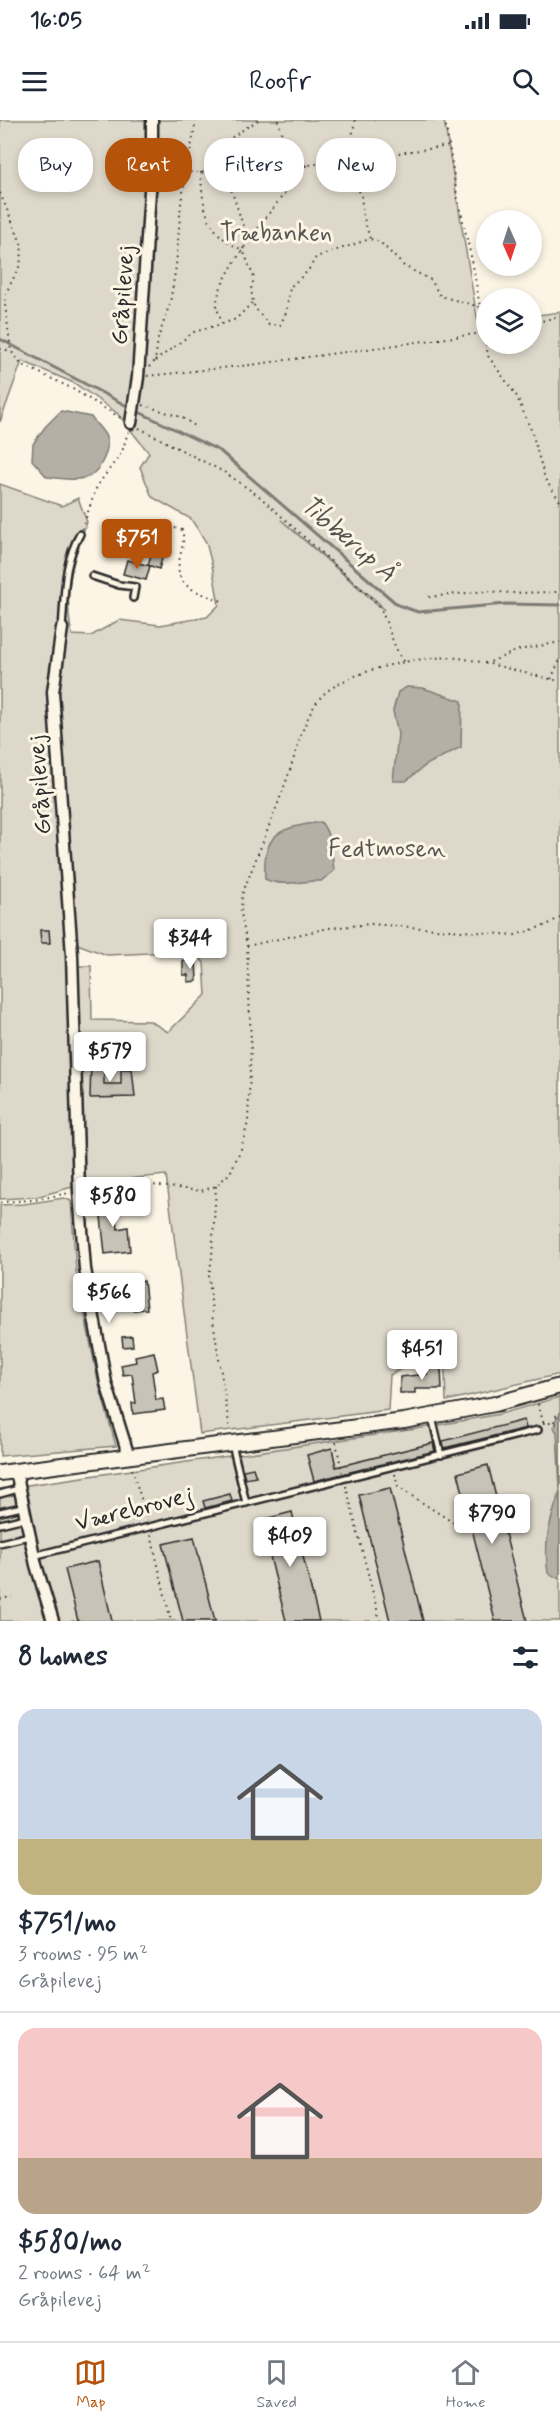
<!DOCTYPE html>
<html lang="en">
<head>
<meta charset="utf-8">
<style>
  :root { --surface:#fff; --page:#f2f2f3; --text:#1f2937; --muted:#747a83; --line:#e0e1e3; --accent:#b45309 }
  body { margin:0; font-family:Mynerve,sans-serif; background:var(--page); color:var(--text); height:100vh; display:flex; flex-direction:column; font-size:22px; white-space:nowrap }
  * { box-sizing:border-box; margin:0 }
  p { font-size:20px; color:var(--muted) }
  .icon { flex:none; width:33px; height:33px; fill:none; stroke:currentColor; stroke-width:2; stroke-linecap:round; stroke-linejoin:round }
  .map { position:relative; height:1501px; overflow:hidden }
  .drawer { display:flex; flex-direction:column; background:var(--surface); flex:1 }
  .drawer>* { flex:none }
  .guide { position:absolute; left:18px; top:18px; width:525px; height:54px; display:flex; gap:12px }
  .needle { width:39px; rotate:177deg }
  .buttons { position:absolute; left:476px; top:90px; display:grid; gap:12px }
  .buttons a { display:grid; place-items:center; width:66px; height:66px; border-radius:50%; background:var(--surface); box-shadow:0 3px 9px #0003; font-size:30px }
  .price { position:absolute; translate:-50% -51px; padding:0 14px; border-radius:6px; background:#fff; color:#222; font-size:20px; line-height:39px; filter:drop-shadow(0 2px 3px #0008) }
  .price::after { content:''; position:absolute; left:50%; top:36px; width:18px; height:14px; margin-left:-9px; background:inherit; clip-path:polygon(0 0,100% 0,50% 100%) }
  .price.on { background:var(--accent); color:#fff }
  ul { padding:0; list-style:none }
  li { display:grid; align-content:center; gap:12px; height:318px; padding:0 18px }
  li+li { border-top:2px solid var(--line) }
  li span { display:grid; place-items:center; height:186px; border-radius:18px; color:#555 }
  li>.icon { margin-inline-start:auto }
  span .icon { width:108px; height:108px; fill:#fffc; stroke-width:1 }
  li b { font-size:26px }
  h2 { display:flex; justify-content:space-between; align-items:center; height:72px; padding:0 18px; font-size:26px }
  .tag { padding:0 21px; border-radius:24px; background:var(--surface); box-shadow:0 3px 9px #0003; font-size:21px; line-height:54px }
  .tag.on { background:var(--accent); color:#fff }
  .status { display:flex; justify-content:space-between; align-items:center; height:42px; padding:0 30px; background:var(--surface); direction:ltr }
  .status svg { height:16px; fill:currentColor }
  header { display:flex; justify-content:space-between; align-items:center; height:78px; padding:0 18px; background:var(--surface); font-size:27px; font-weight:600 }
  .menu { display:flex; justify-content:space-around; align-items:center; height:84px; border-top:2px solid var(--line); background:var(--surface); font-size:16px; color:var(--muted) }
  .menu a { display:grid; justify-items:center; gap:3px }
  .menu .on { color:var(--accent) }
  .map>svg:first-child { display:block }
  .green { fill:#ded8ca; stroke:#84827a; stroke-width:1.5; fill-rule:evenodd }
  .water { fill:#b4b0a5; stroke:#7d7b74; stroke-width:1.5 }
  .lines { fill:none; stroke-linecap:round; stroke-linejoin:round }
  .stream { stroke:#7d7b74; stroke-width:3 }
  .building { fill:#c8c3b7; stroke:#2b2b2b; stroke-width:1.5 }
  .service-casing { stroke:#2b2b2b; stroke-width:10 }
  .minor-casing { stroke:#2b2b2b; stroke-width:15 }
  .tertiary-casing { stroke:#2b2b2b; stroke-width:18 }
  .path { stroke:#2b2b2b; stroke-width:2; stroke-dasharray:1.5 4.5; stroke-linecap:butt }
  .service { stroke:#fcf5e5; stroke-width:5 }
  .minor { stroke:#fcf5e5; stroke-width:10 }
  .tertiary { stroke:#fcf5e5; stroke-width:14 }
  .labels { text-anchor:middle; stroke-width:6; stroke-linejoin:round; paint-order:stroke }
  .park-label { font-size:24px; fill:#585653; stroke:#fcf5e5 }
  .street-label { font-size:24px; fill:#2b2b2b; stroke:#fcf5e5 }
  .water-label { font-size:26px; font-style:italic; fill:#545350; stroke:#fcf5e5 }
</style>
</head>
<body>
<div class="status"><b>16:05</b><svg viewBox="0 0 49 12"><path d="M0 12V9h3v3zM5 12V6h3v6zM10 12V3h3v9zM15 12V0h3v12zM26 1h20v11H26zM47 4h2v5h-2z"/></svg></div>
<header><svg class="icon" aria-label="menu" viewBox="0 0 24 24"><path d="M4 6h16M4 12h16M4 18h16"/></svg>Roofr<svg class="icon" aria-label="search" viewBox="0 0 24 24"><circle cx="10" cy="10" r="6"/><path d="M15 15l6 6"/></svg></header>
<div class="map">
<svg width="560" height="1501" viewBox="0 0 560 1501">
  <rect width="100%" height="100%" fill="#fcf5e5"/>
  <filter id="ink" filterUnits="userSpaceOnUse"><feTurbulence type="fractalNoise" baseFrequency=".0167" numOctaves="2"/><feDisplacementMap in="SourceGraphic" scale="12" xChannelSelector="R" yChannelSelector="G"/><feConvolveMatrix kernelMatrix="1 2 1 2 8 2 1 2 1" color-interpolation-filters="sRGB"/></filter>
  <g filter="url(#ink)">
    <g class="green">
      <path d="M0 0H147L144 101 153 75 158 69C185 67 186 34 159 29L156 24V0H444L478 203 486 202V224H531V196L560 192V1254L446 1281 444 1225 390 1255 388 1290 200 1314 166 1055 87 1063 36 1077 0 1079V364L62 386 78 378 87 402C72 441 63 472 72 515L91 516 119 500 160 505 207 497 219 485 212 445 206 422 191 399 152 377 140 347 149 333 117 293 74 263 22 241 0 302ZM281 400 379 483 384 490ZM69 821 107 835 195 831 204 843 206 875 168 912 150 901 92 900 91 846H70Z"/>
      <path d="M64 1078 71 1081 76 1151 98 1261 116 1326 0 1336V1085L24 1084Z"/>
      <path d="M560 1277V1501H0V1369L416 1309 500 1294Z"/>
    </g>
    <g class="water">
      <path d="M61 291 91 297C95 303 102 309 105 315 112 327 101 350 89 356 78 362 60 358 47 357L32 340 33 324 45 307Z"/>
      <path d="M407 567 423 568 462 581 461 627 426 645 406 661H393L398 614 393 591 398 572Z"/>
      <path d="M321 702C332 717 332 733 334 751L321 761C301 760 284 768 265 759 262 712 280 708 321 702Z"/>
      <path d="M560 1294V1368L557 1312 553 1307 556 1305V1299Z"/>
      <path d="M560 1371V1457H554L548 1453C543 1421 550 1402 560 1371Z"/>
    </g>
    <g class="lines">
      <g class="stream">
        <path d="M0 219 129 287"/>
        <path d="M139 292 220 331 398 485 418 492 506 484 560 485"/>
      </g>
    </g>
    <g class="building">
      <path d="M158 411 169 415 159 449 148 445Z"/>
      <path d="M127 440 150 446 146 460 123 454Z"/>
      <path d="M40 810H49L50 823H41Z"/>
      <path d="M196 840 197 861 188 862V855H183V841Z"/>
      <path d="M91 941H104V964H121V949H132L135 977 90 978Z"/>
      <path d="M115 1077 118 1109 128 1107 130 1131 105 1134 99 1078Z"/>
      <path d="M144 1161 147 1189 133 1190 132 1176 105 1179 104 1165Z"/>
      <path d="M132 1216 133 1226 123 1227 122 1217Z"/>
      <path d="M154 1232 158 1250 152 1252 156 1280 163 1279 165 1290 133 1294 132 1283H136L132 1254 123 1255 121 1245 136 1242 135 1236Z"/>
      <path d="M427 1248H441L442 1269H415V1273H400V1257L427 1254Z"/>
      <path d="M524 1300 526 1308 444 1328 443 1321Z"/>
      <path d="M433 1323 435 1331 314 1361 307 1335 332 1328 336 1347Z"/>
      <path d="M488 1345 527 1501H495L458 1353Z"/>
      <path d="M253 1348 256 1357 245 1359 243 1350Z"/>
      <path d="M390 1368 423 1501H390L359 1375Z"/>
      <path d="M230 1374 232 1381 205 1388 203 1381Z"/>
      <path d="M292 1392 319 1501H286L261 1400Z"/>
      <path d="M194 1417 215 1501H183L163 1424Z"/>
      <path d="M98 1441 112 1501H78L65 1449Z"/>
    </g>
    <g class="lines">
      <g class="service-casing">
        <g id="service">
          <path d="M92 456 119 465 135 467 133 478"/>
          <path d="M62 508C65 473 63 444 80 414"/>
          <path d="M432 1297 441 1335"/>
          <path d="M232 1324 246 1383"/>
          <path d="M0 1374 18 1369"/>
          <path d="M0 1392 22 1387"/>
          <path d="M0 1404 25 1398"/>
          <path d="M0 1423 29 1416"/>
          <path d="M33 1436 538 1310"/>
        </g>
      </g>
      <g class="minor-casing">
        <g id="minor">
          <path d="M131 303 138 257 152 40V0"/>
          <path d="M62 508 53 572 72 835 79 1071 85 1149 106 1263 129 1337"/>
          <path d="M16 1351 36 1445 53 1501"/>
        </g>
      </g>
      <g class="tertiary-casing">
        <path id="tertiary" d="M0 1353 404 1301 495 1284 560 1266"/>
      </g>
      <g class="path">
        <path d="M258 0C242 11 223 20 214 38L219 53 231 69 246 114 243 130 254 158 251 169 253 182 255 188 269 205H280L286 193 290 167 308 151 316 137 370 119 380 122 404 146 431 160 440 176 480 187"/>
        <path d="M355 0 345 59 361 73 363 95 370 119"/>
        <path d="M445 0 457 75 473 145 488 236 516 275 532 312 545 359 560 381"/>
        <path d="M160 51 219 53 264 51 450 26"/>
        <path d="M201 52C202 88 207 115 243 130"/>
        <path d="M0 73 21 123 22 133 20 145 6 173 5 184 11 231 21 244 71 268 121 298"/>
        <path d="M222 204 236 199 253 182"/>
        <path d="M531 204 560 196"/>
        <path d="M0 229 11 231"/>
        <path d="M155 241 194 212 222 204C220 197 216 188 217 181 221 149 285 74 306 46 290 37 282 18 278 0"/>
        <path d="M149 247 155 241 158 219 170 183 176 146 181 83 196 0"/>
        <path d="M147 256 250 245 483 213"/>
        <path d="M143 285 181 297 195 306"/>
        <path d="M139 308 224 352 259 376 377 483C389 502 391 525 404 542"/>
        <path d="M82 409 97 366 122 332 128 312"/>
        <path d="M148 424 156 403 182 410C185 421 182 427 180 437 172 469 198 471 222 481"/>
        <path d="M429 477 486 471 511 473 560 472"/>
        <path d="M485 544 519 530 560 522"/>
        <path d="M551 559 560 540"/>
        <path d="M247 826 329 808 371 804 515 815 547 805 560 797"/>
        <path d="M216 1066 212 1137 209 1156 212 1194 230 1310"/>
        <path d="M89 1067 120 1061 201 1071 216 1066 230 1053 241 1029 248 1002 251 923 247 826 241 793 242 775C257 735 274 696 288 656 297 631 303 598 321 577 344 551 424 534 458 538 490 542 528 555 560 561"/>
        <path d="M0 1082 33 1080 69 1073"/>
        <path d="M538 1284 544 1305"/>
        <path d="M554 1302 555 1297 560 1292"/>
        <path d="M543 1303H560"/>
        <path d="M336 1322 342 1352"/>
        <path d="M132 1349 148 1401"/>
        <path d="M395 1354 398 1367 457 1405"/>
        <path d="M346 1366 380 1501"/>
        <path d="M151 1415 171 1501"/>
        <path d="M0 1479 12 1477"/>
      </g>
      <use href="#service" class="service"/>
      <use href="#minor" class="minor"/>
      <use href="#tertiary" class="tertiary"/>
    </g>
  </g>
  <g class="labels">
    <g class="park-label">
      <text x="276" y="120">Træbanken</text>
      <text x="387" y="736">Fedtmosen</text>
    </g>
    <g class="street-label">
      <text transform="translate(122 175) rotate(-86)" y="8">Gråpilevej</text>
      <text transform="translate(39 665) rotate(-94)" y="8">Gråpilevej</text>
      <text transform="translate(134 1388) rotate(-14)" y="8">Værebrovej</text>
    </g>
    <g class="water-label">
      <text transform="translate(349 418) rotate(41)" y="9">Tibberup Å</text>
    </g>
  </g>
</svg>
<div class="buttons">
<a><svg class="needle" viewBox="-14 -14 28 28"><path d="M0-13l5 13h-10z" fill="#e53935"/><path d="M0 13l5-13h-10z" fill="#747a83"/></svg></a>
<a><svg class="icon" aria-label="layers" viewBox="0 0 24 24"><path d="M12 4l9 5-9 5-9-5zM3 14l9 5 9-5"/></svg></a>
</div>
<b class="price on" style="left:137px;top:450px">$751</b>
<b class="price" style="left:190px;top:850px">$344</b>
<b class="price" style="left:110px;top:963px">$579</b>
<b class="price" style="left:113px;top:1108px">$580</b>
<b class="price" style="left:109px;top:1204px">$566</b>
<b class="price" style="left:422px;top:1261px">$451</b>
<b class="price" style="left:492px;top:1425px">$790</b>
<b class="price" style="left:290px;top:1448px">$409</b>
<div class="guide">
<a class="tag">Buy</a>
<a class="tag on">Rent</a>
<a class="tag">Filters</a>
<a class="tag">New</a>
</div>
</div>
<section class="drawer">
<h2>8 homes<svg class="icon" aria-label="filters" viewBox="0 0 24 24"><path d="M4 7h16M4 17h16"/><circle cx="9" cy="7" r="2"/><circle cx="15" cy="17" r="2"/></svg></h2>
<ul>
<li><span style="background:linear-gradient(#c9d6e8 70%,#c2b280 0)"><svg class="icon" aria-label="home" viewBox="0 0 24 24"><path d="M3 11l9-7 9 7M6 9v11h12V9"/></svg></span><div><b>$751/mo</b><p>3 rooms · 95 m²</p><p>Gråpilevej</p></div></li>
<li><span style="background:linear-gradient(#f6c9c9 70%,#b9a48a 0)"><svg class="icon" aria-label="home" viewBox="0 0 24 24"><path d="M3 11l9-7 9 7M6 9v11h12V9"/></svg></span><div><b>$580/mo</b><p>2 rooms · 64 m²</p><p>Gråpilevej</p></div></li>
</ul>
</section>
<nav class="menu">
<a class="on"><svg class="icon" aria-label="map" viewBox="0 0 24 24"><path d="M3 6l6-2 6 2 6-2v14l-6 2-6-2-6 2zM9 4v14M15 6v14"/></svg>Map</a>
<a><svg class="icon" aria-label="saved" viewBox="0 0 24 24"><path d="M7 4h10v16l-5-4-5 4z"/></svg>Saved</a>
<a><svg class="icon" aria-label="home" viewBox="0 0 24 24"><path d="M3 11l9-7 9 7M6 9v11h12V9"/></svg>Home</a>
</nav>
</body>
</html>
